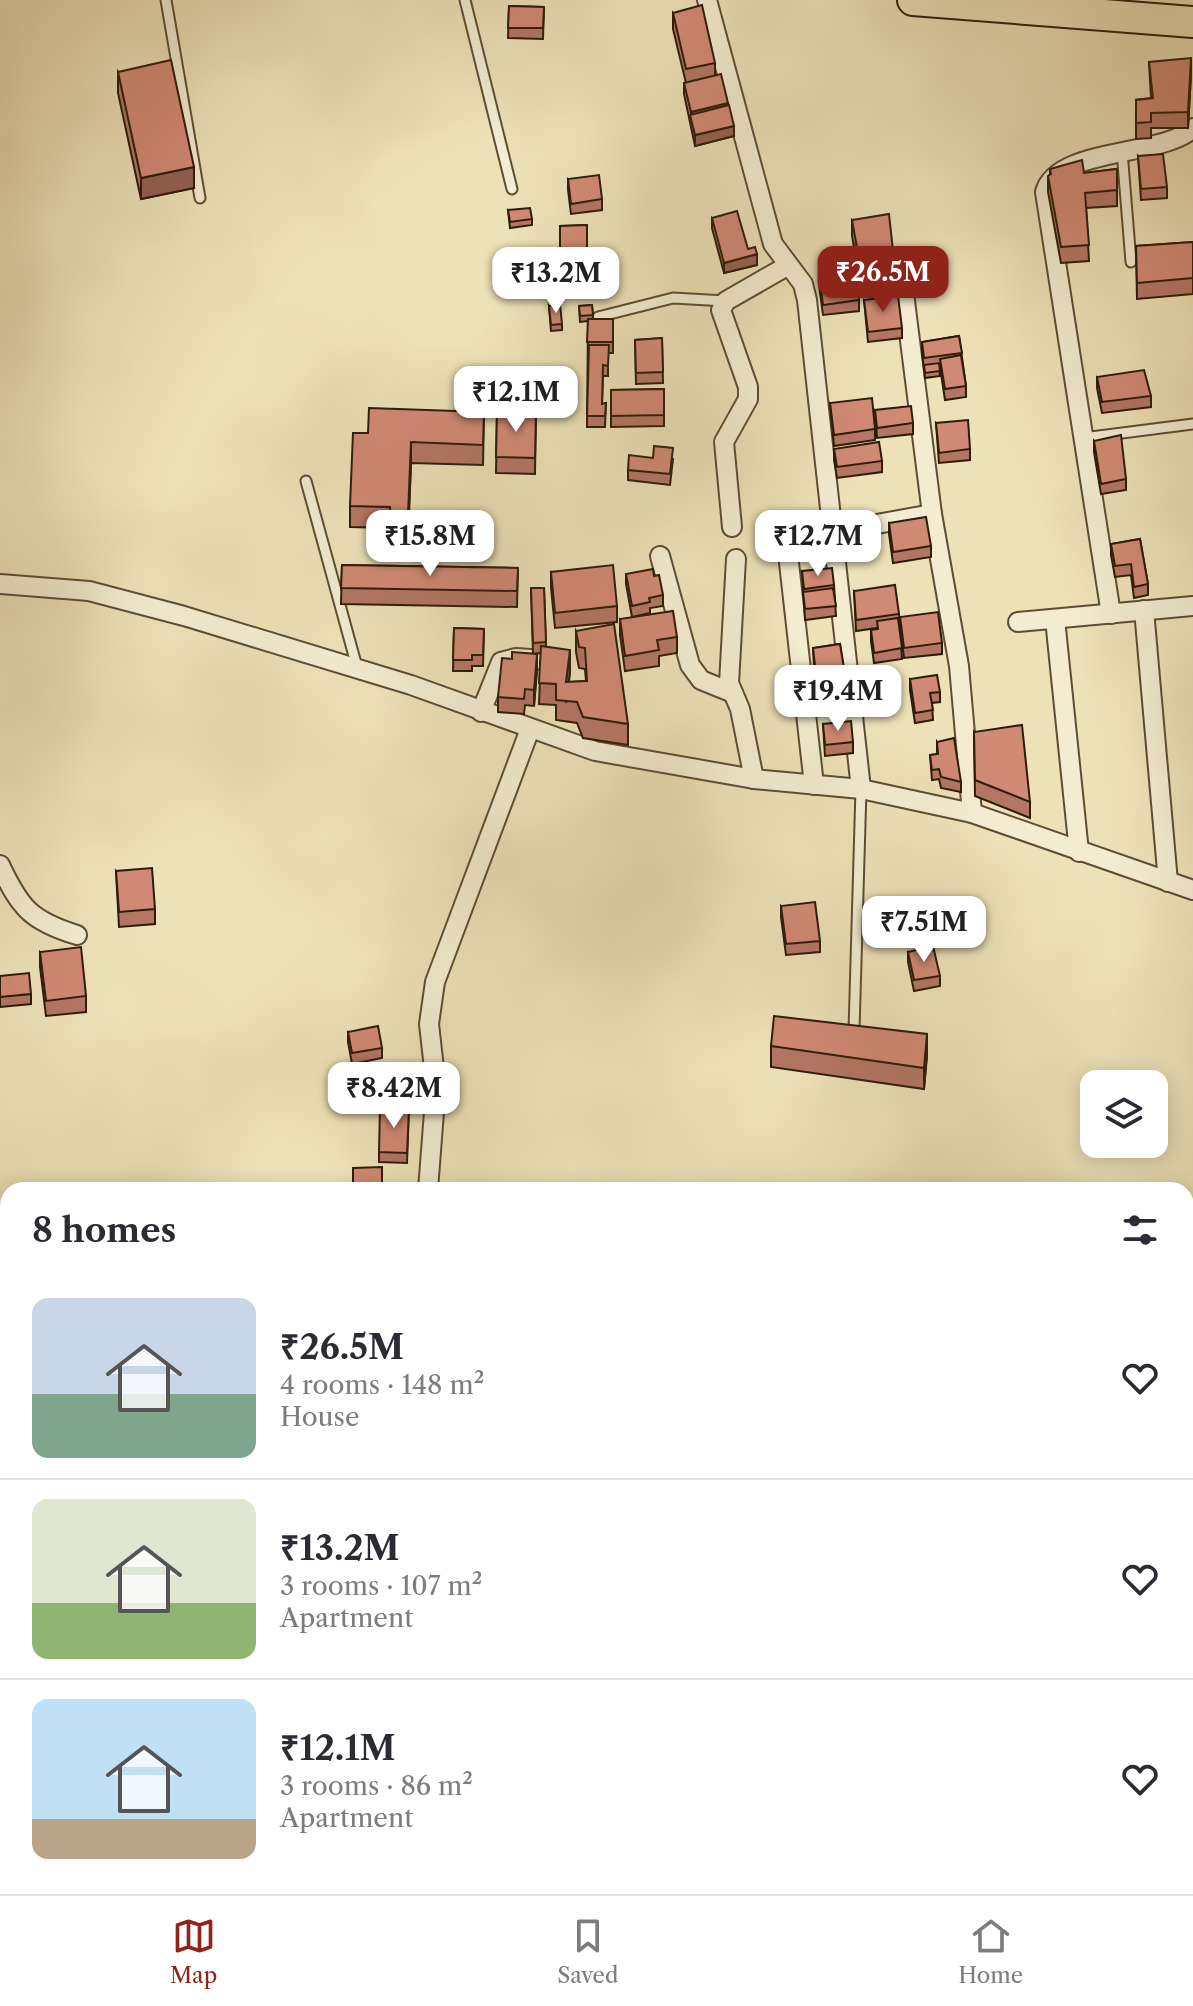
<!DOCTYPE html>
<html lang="en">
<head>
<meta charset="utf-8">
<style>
  :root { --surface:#fff; --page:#f2f2f3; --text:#2b2b33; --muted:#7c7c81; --line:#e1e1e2; --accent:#8f2418 }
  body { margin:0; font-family:"Libre Caslon Text",serif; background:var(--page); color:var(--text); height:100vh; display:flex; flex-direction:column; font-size:30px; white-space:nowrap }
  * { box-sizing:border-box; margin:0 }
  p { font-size:26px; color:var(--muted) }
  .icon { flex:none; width:44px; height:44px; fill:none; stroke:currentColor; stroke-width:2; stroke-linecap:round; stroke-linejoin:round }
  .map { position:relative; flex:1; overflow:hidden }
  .panel { position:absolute; left:0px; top:1182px; width:1194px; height:712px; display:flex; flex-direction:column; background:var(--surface); border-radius:24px 24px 0 0; box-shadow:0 4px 20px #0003 }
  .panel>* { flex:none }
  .tools { position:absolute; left:1080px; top:1070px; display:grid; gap:16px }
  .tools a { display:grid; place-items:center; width:88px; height:88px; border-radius:16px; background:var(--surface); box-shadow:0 4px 20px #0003; font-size:40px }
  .price { position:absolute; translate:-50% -68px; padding:0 18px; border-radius:16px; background:#fff; color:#222; font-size:26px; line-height:52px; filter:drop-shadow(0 2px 4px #0008) }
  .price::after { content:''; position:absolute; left:50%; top:48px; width:24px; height:18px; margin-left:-12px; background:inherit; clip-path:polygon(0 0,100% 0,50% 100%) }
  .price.current { background:var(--accent); color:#fff }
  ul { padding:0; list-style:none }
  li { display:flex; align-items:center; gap:24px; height:200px; padding:0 32px }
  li+li { border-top:2px solid var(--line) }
  li span { display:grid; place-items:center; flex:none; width:224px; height:160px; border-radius:16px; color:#555 }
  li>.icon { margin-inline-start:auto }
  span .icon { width:96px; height:96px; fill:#fffc; stroke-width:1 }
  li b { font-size:34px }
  h2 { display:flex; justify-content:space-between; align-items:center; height:96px; padding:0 32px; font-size:34px }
  .menu { display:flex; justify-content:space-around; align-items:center; height:112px; border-top:2px solid var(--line); background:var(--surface); font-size:22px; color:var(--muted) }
  .menu a { display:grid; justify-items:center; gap:4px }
  .menu .current { color:var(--accent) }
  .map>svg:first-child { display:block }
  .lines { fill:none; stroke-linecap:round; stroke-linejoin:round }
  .service-casing { stroke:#5e4d34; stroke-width:13 }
  .minor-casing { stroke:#5e4d34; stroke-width:22 }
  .primary-casing { stroke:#2e1c09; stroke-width:34 }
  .service { stroke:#f3ecd0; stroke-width:9 }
  .minor { stroke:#f3ecd0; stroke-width:18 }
  .primary { stroke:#ede1b7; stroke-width:30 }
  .wall { fill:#b37663; stroke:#2e1c09; stroke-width:2 }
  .shaded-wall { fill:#926050; stroke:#2e1c09; stroke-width:2 }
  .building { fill:#d08973; stroke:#2e1c09; stroke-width:2 }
</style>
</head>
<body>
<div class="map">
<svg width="1193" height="1894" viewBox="0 0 1193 1894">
  <rect width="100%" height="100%" fill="#ede1b7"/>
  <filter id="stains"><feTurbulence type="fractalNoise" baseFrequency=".0025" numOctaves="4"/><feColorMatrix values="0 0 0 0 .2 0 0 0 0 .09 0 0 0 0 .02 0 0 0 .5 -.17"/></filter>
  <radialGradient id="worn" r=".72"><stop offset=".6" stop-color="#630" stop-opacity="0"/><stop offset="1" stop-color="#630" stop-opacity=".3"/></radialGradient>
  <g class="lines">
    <g class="service-casing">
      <g id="service">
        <path d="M166 0 200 198"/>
        <path d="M465 0 512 189"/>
        <path d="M1122 151 1131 262"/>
        <path d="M598 317 673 298 726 301"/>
        <path d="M1083 438 1193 424"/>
        <path d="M306 481 357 667"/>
        <path d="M854 1030 861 789"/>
        <path d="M1186 1673H1193"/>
        <path d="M1186 1730 1193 1731"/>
        <path d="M1186 1874 1193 1880"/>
      </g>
    </g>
    <g class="minor-casing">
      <g id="minor">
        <path d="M900 262 932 514 959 666 972 813"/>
        <path d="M732 527 724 442 748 399V387L721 310 726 301 787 266"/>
        <path d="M660 556 690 665 701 680 733 693"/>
        <path d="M736 559 729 683 740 709 754 779"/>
        <path d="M0 584 89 591 184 616 411 685 595 751 754 779 861 789 807 300 803 284 773 244 707 0"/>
        <path d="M1144 610 1168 882"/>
        <path d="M1111 614 1045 192C1057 147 1164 157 1193 128"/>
        <path d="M1055 619 1079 852"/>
        <path d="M1018 622 1193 606"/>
        <path d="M481 712 501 662 516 658 560 661"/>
        <path d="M814 785 788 554 791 545 833 532 932 514"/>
        <path d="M861 789 972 813 1193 890"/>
        <path d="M0 865C20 908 31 921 77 935"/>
        <path d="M428 1190 436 1086 429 1024 435 982 530 729"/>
        <path d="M246 1886 248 1894"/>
        <path d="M345 1886 346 1894"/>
        <path d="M443 1886 444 1894"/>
      </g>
    </g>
    <g class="primary-casing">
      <path id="primary" d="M913 0 1193 22"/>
    </g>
    <use href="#service" class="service"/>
    <use href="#minor" class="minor"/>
    <use href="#primary" class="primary"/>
  </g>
  <g class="wall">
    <path d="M509 6 544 7 543 39 508 38Z"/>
    <path d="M673 13 715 63V76L728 106 734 136 695 146 684 94V83H686L673 29Z"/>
    <path d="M1149 62 1191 74 1188 128H1151V138L1136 139V100L1151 98Z"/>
    <path d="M118 72 194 188 141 199 118 93Z"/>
    <path d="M1138 156 1167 187V198L1141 200Z"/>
    <path d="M1050 169 1084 173 1117 169V206L1086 208 1089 261 1061 263 1048 192V176L1050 175Z"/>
    <path d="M568 179 602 199V210L571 214 568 190Z"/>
    <path d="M508 210 532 219V225L510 228Z"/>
    <path d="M712 218 748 249 757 265 724 273 712 228Z"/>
    <path d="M852 220 894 260V276L860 281 852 236Z"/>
    <path d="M587 225V271H560V226Z"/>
    <path d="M1193 242V294L1137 299 1136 246Z"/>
    <path d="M819 274 859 300V311L823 315 819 285Z"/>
    <path d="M864 300 902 328V338L868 342Z"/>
    <path d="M592 305 593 319H613V353H608V376H603L602 404 606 403 605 427H587L588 321 580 322 579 306Z"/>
    <path d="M549 306 562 324V330L551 331Z"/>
    <path d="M959 336 966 386V397L945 400 940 367H939L940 376 925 378 922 352V342Z"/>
    <path d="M662 338 663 383 636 384 635 340Z"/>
    <path d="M1097 377 1151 396V407L1102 413 1097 388Z"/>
    <path d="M664 389V426L611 427V390Z"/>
    <path d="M830 403 875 429V440L834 446Z"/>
    <path d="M875 410 913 423V434L877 438Z"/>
    <path d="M497 411 536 412 535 474 496 473Z"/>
    <path d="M484 412 483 465 411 463 407 560H389V528L350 527V506L368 433Z"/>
    <path d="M936 423 970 449V460L939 463Z"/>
    <path d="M1094 441 1126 479V490L1101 494 1094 452Z"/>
    <path d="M834 449 882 461V472L837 478 834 460Z"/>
    <path d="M653 458 673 459 670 485 628 480V470Z"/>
    <path d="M889 523 931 546V557L893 563 889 534Z"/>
    <path d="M1140 539 1148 584V595L1134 598 1131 575 1115 577 1111 555V544Z"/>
    <path d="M342 565 518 568 517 607 341 604Z"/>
    <path d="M802 571 834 585 836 616 805 620Z"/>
    <path d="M551 572 617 606V622L555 628 551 588Z"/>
    <path d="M626 574 654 576 663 595V606L650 608V613L632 617 626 584Z"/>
    <path d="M531 588H544L546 647 570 671 569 682 586 681 585 669 579 668 576 652V631L628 724V745L583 738 577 723 556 720V705L539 704 541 653 533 654Z"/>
    <path d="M854 591 899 614 902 659 874 663 871 641V630H877V628L856 631Z"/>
    <path d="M900 617 942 643V654L904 658 900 627Z"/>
    <path d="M620 619 677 637V653L659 656V666L625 671 620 635Z"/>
    <path d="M454 628 484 629 483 666H472V671H453Z"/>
    <path d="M840 644 848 701V712L819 716 816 695H814L812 677V666H814L813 648Z"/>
    <path d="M512 659 537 670 534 706 525 705 524 714 498 712V697Z"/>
    <path d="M910 679 940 692V702L932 703 933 720 915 723 910 690Z"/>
    <path d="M823 724 853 742V753L825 756Z"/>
    <path d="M974 732 1030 802V818L975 796Z"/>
    <path d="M937 742 961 782V792L941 788 939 779 932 780 930 755 937 754Z"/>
    <path d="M116 871 155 909V924L119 927Z"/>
    <path d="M781 906 820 941V952L786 955 781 917Z"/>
    <path d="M40 952 86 996V1012L46 1016 40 967Z"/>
    <path d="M908 952 940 976V986L914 991 908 962Z"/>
    <path d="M0 976 31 994V1004L0 1007Z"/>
    <path d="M348 1032 382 1048V1058L352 1064 348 1042Z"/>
    <path d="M771 1046 927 1055 924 1089 771 1067Z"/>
    <path d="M409 1108 407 1163 379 1162V1152Z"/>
    <path d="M1186 1446 1193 1447V1560L1186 1559Z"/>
  </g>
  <g class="shaded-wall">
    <path d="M1191 58V74L1188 128V112Z"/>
    <path d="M728 103V114L691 116V112Z"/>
    <path d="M734 126V136L695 146V135Z"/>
    <path d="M194 167V188L141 199V178Z"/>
    <path d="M757 254V265L724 273V263Z"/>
    <path d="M411 442V463L407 560V539Z"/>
    <path d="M570 650V671L566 703V682Z"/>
    <path d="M537 654V670L534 706V690Z"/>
    <path d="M927 1034V1055L924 1089V1068Z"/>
  </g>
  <g class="building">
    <path d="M702 5 715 63 686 69 673 13Z"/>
    <path d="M509 6 544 7 543 28H508Z"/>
    <path d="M1191 58 1188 112 1151 113V122L1136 123V100L1153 98 1149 62Z"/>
    <path d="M171 60 194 167 141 178 118 72Z"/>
    <path d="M721 74 728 103 691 112 684 83Z"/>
    <path d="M729 105 734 126 695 135 690 115Z"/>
    <path d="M1163 154 1167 187 1141 189 1138 156Z"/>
    <path d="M1082 160 1084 173 1117 169V190L1085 193 1089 245 1061 247 1048 176 1051 174 1050 169Z"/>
    <path d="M599 175 602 199 571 204 568 179Z"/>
    <path d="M530 208 532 219 510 222 508 210Z"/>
    <path d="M737 211 748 249 755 247 757 254 724 263 712 218Z"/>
    <path d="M889 214 894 260 860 265 852 220Z"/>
    <path d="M587 225V260H560V226Z"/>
    <path d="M1193 242V278L1137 283 1136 246Z"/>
    <path d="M855 269 859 300 823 305 819 274Z"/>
    <path d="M898 296 902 328 868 332 864 300Z"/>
    <path d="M560 304 562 324 551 325 549 306Z"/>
    <path d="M592 305 593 315 580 316 579 306Z"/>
    <path d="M588 319H613V342H587Z"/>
    <path d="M959 336 962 353 924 358 922 342Z"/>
    <path d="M662 338 663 372 636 373 635 340Z"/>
    <path d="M589 345H609L608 366 603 365 602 404 606 403 605 416H587Z"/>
    <path d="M961 355 966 386 945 389 940 359Z"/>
    <path d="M939 363 940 371 925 373 924 365Z"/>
    <path d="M1144 370 1151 396 1102 402 1097 377Z"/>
    <path d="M664 389V415L611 416V390Z"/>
    <path d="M872 398 875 429 834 435 830 403Z"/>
    <path d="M911 406 913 423 877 428 875 410Z"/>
    <path d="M369 408 484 412 483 445 411 442 407 539H389L390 507 350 506 353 433H368Z"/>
    <path d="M497 411 536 412 535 458 496 457Z"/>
    <path d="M968 420 970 449 939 453 936 423Z"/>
    <path d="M1121 435 1126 479 1101 484 1094 441Z"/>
    <path d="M879 442 882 461 837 467 834 449Z"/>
    <path d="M654 446 673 448 670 474 628 470 629 455 653 458Z"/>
    <path d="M926 517 931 546 893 552 889 523Z"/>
    <path d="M1140 539 1148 584 1134 587 1131 564 1115 566 1111 544Z"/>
    <path d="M342 565 518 568 517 591 341 588Z"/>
    <path d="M613 565 617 606 555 613 551 572Z"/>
    <path d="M832 568 834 585 804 589 802 571Z"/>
    <path d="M653 569 654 576 659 575 663 595 649 598 650 602 632 606 626 574Z"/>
    <path d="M895 585 899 614 856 620 854 591Z"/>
    <path d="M531 588H544L546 642 533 643Z"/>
    <path d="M833 588 836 606 805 609 803 592Z"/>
    <path d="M673 611 677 637 657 640 659 650 625 656 620 619Z"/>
    <path d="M938 612 942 643 904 648 900 617Z"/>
    <path d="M898 618 902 648 874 653 871 630 878 629 877 621Z"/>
    <path d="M614 624 628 724 583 717 577 702 556 700V684L539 683 541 646 570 650 566 682 587 681 585 648 579 647 576 631Z"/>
    <path d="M454 628 484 629 483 655H472V660H453Z"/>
    <path d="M840 644 846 680 814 684 812 666H815L813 648Z"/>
    <path d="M512 652 537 654 534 690 525 689 524 699 498 697 502 658 512 659Z"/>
    <path d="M937 675 940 692 930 693 933 710 915 713 910 679Z"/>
    <path d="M845 681 848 701 819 705 816 686Z"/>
    <path d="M851 721 853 742 825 745 823 724Z"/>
    <path d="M1022 725 1030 802 975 780 974 732Z"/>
    <path d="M954 738 961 782 941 777 939 769 932 770 930 755 938 754 937 742Z"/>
    <path d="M152 868 155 909 119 912 116 871Z"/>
    <path d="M815 902 820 941 786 944 781 906Z"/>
    <path d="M933 946 940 976 914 980 908 952Z"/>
    <path d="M81 947 86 996 46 1001 40 952Z"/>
    <path d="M29 973 31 994 0 997V976Z"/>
    <path d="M774 1016 927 1034 924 1068 771 1046Z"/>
    <path d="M378 1026 382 1048 352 1053 348 1032Z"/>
    <path d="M380 1107 409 1108 407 1153 379 1152Z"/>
    <path d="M382 1167V1190H353V1168Z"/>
    <path d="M1186 1446 1193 1447V1544L1186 1543Z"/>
    <path d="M448 1886H486V1894H449Z"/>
  </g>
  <rect width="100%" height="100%" filter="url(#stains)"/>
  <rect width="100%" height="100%" fill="url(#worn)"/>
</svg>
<div class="tools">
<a><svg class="icon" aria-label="layers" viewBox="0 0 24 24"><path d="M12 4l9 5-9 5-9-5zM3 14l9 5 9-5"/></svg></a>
</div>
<b class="price current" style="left:883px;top:314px">₹26.5M</b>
<b class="price" style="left:556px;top:315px">₹13.2M</b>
<b class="price" style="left:516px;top:434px">₹12.1M</b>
<b class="price" style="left:430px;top:578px">₹15.8M</b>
<b class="price" style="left:818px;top:578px">₹12.7M</b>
<b class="price" style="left:838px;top:733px">₹19.4M</b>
<b class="price" style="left:924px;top:964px">₹7.51M</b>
<b class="price" style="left:394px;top:1130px">₹8.42M</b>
<section class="panel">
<h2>8 homes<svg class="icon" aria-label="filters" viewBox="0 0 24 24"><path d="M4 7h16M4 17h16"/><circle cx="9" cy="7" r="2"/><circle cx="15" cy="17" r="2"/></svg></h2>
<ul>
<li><span style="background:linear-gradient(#c9d6e8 60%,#7fa58c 0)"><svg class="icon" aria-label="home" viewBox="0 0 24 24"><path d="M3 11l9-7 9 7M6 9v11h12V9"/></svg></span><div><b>₹26.5M</b><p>4 rooms · 148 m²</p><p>House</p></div><svg class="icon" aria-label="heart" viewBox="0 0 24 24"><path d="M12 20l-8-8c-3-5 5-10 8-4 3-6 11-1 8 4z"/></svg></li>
<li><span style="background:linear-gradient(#dfe7d0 65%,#8fb573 0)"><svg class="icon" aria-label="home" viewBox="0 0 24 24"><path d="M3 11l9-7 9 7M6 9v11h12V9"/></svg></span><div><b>₹13.2M</b><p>3 rooms · 107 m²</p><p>Apartment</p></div><svg class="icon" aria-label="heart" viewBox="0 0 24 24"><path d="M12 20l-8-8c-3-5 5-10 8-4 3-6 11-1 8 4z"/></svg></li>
<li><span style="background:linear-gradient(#bfe0f5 75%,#b9a48a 0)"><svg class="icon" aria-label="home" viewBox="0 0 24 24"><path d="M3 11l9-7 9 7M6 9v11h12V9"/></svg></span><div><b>₹12.1M</b><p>3 rooms · 86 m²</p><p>Apartment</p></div><svg class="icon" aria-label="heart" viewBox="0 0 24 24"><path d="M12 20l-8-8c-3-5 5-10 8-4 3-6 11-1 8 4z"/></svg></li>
</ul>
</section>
</div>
<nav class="menu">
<a class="current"><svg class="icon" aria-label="map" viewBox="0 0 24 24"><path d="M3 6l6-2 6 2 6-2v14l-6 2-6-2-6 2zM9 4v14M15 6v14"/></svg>Map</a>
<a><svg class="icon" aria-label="saved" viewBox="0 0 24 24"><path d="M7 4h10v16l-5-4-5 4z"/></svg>Saved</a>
<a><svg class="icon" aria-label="home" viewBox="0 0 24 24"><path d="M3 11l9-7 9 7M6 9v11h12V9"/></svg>Home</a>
</nav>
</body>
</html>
